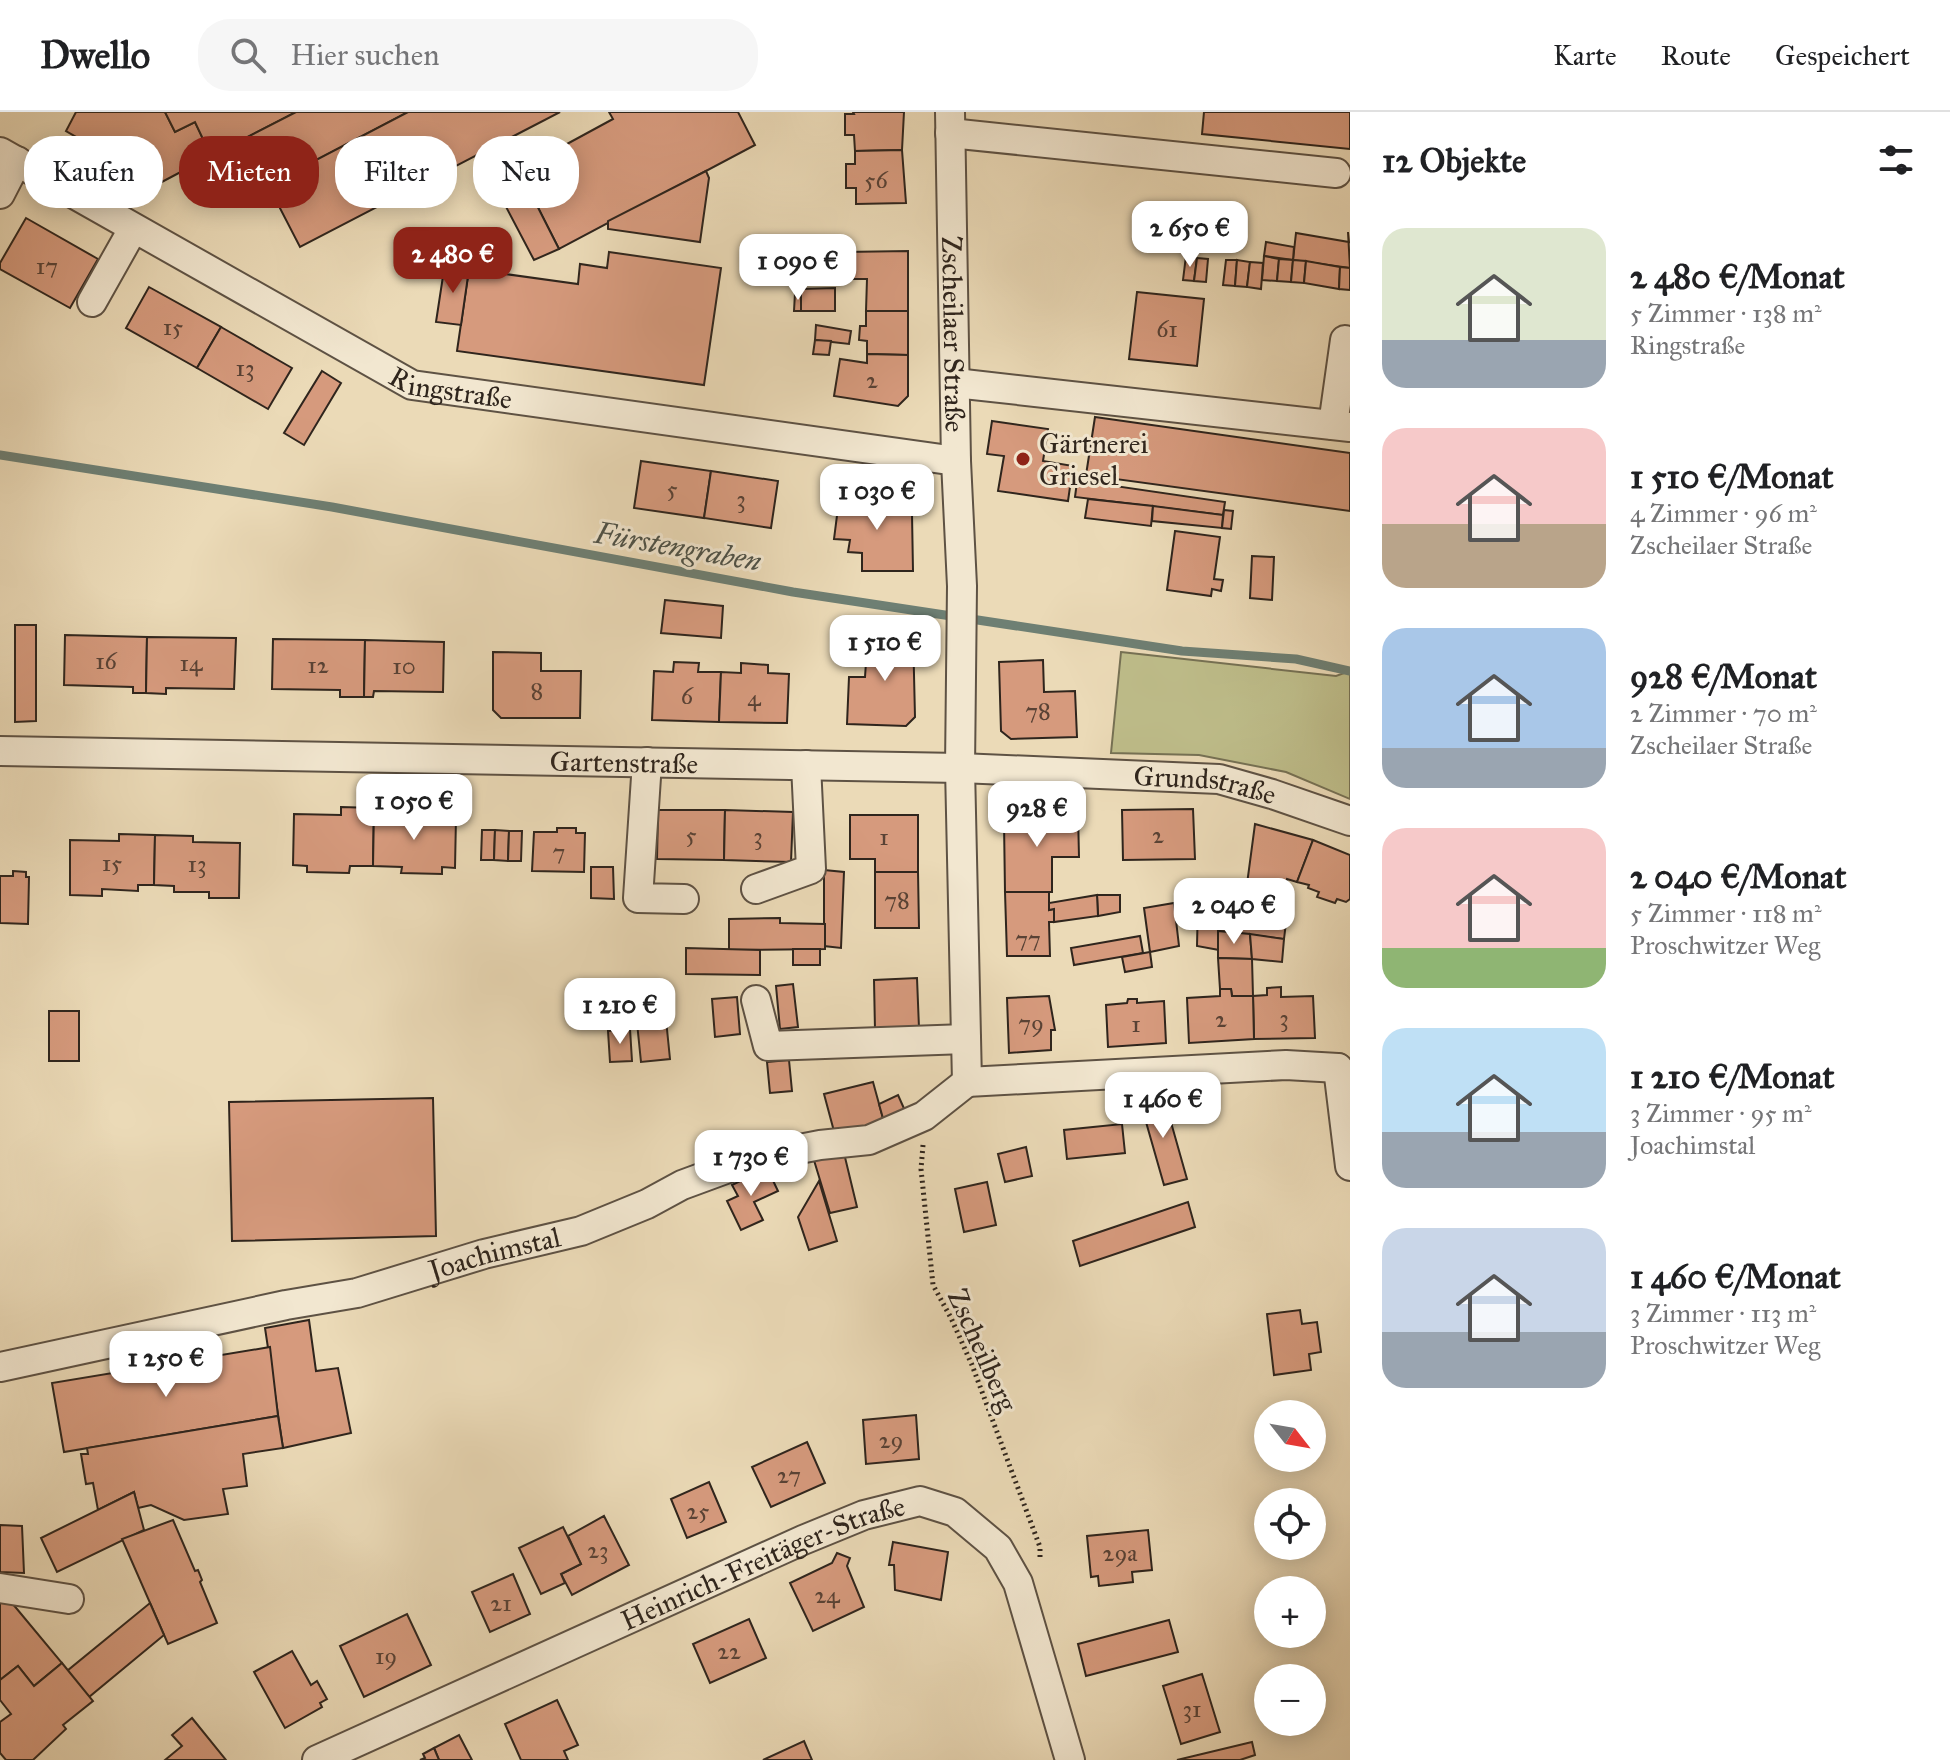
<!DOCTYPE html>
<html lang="de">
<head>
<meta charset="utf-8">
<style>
  :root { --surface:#fff; --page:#f6f6f6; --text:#202124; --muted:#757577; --line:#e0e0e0; --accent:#8f2418 }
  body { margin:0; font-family:"IM FELL Great Primer",serif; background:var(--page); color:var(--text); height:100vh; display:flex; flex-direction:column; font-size:30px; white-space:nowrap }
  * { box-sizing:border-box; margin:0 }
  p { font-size:26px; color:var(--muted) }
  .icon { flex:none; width:44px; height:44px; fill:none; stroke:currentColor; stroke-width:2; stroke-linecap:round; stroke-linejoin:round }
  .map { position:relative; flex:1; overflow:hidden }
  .side { display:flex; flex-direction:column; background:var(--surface); width:600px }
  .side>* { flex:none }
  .banner { position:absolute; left:24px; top:24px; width:760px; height:72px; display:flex; gap:16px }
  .needle { width:52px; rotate:121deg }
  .buttons { position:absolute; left:1254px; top:1288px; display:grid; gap:16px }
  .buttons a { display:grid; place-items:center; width:72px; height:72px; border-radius:50%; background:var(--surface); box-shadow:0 4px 20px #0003; font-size:40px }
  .price { position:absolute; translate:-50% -68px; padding:0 18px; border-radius:16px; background:#fff; color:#222; font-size:26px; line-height:52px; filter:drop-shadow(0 2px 4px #0008) }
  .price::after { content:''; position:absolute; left:50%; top:48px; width:24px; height:18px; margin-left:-12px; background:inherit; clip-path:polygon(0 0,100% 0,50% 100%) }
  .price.on { background:var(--accent); color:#fff }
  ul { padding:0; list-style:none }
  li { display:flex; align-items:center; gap:24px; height:200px; padding:0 32px }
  li span { display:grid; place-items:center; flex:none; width:224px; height:160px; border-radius:24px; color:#555 }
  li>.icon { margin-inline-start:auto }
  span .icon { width:96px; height:96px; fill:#fffc; stroke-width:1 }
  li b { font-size:34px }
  h2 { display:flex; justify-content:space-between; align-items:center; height:96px; padding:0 32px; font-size:34px }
  .chip { padding:0 28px; border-radius:32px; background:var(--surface); box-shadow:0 4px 20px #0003; font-size:28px; line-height:72px }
  .chip.on { background:var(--accent); color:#fff }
  header { display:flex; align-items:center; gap:48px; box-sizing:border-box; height:112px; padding:0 40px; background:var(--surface); border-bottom:2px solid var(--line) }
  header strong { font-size:38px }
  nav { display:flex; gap:44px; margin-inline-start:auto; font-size:28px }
  .search { width:560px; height:72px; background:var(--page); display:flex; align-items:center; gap:20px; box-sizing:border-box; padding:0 28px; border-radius:32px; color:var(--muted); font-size:30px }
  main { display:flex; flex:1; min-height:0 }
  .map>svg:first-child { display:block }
  .green { fill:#bebd8a; stroke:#767154; stroke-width:2 }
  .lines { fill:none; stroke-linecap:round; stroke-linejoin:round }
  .stream { stroke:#6e7f73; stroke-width:9 }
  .building { fill:#d69a7d; stroke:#2f251d; stroke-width:2 }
  .minor-casing { stroke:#5e5244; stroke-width:32 }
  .path { stroke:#2f251d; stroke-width:5; stroke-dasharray:2 4; stroke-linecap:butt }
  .minor { stroke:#f2e7d0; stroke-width:28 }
  .poi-dot { fill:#8f2418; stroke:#f2e7d0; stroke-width:3 }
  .labels { text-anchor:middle; stroke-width:6; stroke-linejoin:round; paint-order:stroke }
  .number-label { font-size:24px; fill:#594235 }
  .street-label { font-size:28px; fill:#2f251d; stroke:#f2e7d0 }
  .poi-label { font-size:28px; fill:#2f251d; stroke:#f2e7d0; text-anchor:start }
  .water-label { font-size:30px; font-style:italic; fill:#4e5248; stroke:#f2e7d0 }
</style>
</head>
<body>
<header>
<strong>Dwello</strong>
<div class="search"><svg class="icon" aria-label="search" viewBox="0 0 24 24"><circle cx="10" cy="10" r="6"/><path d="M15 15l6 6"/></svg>Hier suchen</div>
<nav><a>Karte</a><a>Route</a><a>Gespeichert</a></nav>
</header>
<main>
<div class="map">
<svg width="1350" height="1648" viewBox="0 0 1350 1648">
  <rect width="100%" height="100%" fill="#ebdab7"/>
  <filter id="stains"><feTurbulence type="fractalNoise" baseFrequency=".0025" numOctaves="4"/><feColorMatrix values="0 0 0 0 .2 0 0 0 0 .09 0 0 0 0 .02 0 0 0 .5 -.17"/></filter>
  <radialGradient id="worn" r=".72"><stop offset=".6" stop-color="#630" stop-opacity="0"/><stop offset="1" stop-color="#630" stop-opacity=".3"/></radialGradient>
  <path class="green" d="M1121 540 1336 564 1350 559V687L1286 660 1199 643 1111 641Z"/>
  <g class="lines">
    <path class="stream" d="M0 343 332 395 793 480 1182 539 1296 547 1350 559"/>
  </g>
  <g class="building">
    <path d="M76 0H165L175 20 195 10 211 44 158 72 66 19Z"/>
    <path d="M165 0H296L211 44 195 10 175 20Z"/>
    <path d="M296 0H408L235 91 211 44Z"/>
    <path d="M408 0H560L300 135 268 73Z"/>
    <path d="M609 0H738L755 33 559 137 519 58 613 7Z"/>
    <path d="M853 0H904L902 38 855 39 854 23H845V2H854Z"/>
    <path d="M1204 0H1350V37L1202 22Z"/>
    <path d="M902 38 906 91 856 92V76H846V52H855V39Z"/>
    <path d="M519 58 559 137 534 148 494 72Z"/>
    <path d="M706 59 709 66 700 130 608 117V109Z"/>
    <path d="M26 106 98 147 70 196 0 157V151Z"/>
    <path d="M1348 120 1350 156 1293 148 1296 121 1349 130Z"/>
    <path d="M1266 130 1294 135 1293 148 1264 144Z"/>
    <path d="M908 139V199H866L867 167H844V140Z"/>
    <path d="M609 140 721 156 704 273 457 239 469 157 578 172 580 152 607 156Z"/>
    <path d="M1186 144 1197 146 1194 169 1183 168Z"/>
    <path d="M1264 144 1279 147 1277 169 1262 168Z"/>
    <path d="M1197 146 1208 147 1206 170 1194 169Z"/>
    <path d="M1279 147 1293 148 1291 170 1277 169Z"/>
    <path d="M1226 148H1237L1235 174 1223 173Z"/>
    <path d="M1237 148 1250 150 1247 175 1235 174Z"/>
    <path d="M1293 148 1306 149 1304 171 1291 170Z"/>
    <path d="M1306 149 1340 155 1339 177 1304 171Z"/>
    <path d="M1250 150 1263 151 1261 177 1247 175Z"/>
    <path d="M445 151 469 157 461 213 436 210Z"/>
    <path d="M1340 155 1350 156V178L1339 177Z"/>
    <path d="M149 175 221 215 197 256 126 216Z"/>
    <path d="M835 176V199H801V177Z"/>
    <path d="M1137 180 1204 187 1197 254 1129 247Z"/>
    <path d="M795 181H801V199H794Z"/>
    <path d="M866 199H908V243L867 242V229L859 228 860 214H866Z"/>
    <path d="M816 213 851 219 849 232 815 228Z"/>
    <path d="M221 215 292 256 268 297 197 256Z"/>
    <path d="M815 228 831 229 829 243 813 242Z"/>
    <path d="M867 242 908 243V284L898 294 834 284 840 247 867 251Z"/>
    <path d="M322 259 341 271 304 333 284 321Z"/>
    <path d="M1095 305 1350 341V399L1086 363Z"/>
    <path d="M992 309 1048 317 1043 349 1073 354 1068 389 998 379 1004 344 987 342Z"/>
    <path d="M641 349 711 359 704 406 634 396Z"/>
    <path d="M711 359 778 369 771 416 704 406Z"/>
    <path d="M1078 362 1095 364 1094 371 1225 390 1223 403 1075 385Z"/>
    <path d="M840 380 903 389 912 402 913 459H862V441L848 440 850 428 834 427Z"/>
    <path d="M1088 387 1153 394 1151 414 1085 406Z"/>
    <path d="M1153 394 1223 403 1222 416 1152 409Z"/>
    <path d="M1224 398 1233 399 1231 417 1222 416Z"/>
    <path d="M1175 419 1220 425 1214 467 1223 468 1221 479 1212 477 1211 484 1167 478Z"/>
    <path d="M1252 444 1274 445 1272 488 1250 486Z"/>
    <path d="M665 488 723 494 721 526 661 521Z"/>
    <path d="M15 513H36V609L15 610Z"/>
    <path d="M913 520 915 605 906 614 847 612 849 565H865L868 521Z"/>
    <path d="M65 523 147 525 146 581H133V575L64 573Z"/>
    <path d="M147 525 236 526 234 577 166 576V582L146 581Z"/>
    <path d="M273 527 365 528 364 585H340V578L272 577Z"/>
    <path d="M365 528 444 530 443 580 374 579 373 585H364Z"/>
    <path d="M493 540 541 541V559H581L580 606H501L493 598Z"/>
    <path d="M1043 548 1044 580 1075 579 1077 625 1011 627 1001 619 999 550Z"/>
    <path d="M674 550 699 551 698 560H721L719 610 652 608 654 559 673 560Z"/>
    <path d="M741 551 768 553V561L789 562 787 611 719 610 721 560 741 561Z"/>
    <path d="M341 695 374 696 373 754H350L349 761 307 760V754L293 753 294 702 341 703Z"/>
    <path d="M374 696 410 697 409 704 456 705 455 756 442 755V762L401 761 402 755 373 754Z"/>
    <path d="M1193 697 1195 747 1123 748 1122 698Z"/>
    <path d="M658 698H725L724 748 657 747Z"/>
    <path d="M725 698 793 700 791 750 724 748Z"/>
    <path d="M1078 701 1079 745H1052V780H1005L1004 710 1013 703Z"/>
    <path d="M850 703H918V760H875V747H850Z"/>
    <path d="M1255 712 1313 728 1297 770 1287 767 1282 783 1247 772Z"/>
    <path d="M557 716H576V721H585L584 760 532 759 534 720H557Z"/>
    <path d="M482 718H495L494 748H481Z"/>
    <path d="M495 718 509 719 508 749 494 748Z"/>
    <path d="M509 719H522L521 749H508Z"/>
    <path d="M119 722 155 723 154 773H138V779L102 777V784L70 783V728L119 729Z"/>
    <path d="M155 723 193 724V730L240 731 239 786H209V780H174V774L154 773Z"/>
    <path d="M1313 728 1350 743V787L1346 790 1337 787 1335 791 1317 785 1319 780 1308 776 1309 773 1297 770Z"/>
    <path d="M591 755H613L614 787 591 786Z"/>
    <path d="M824 758 844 760 841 836 824 834Z"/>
    <path d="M13 759 26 760V765H29L28 812 0 811V764H13Z"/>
    <path d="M875 760H918L919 816H875Z"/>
    <path d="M1005 780H1049V798L1054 797V810H1049L1050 844H1007Z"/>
    <path d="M1097 783H1120V800L1098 804Z"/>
    <path d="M1097 783 1098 804 1054 810V797L1049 798V791Z"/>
    <path d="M1198 789 1287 802 1284 827 1218 819 1219 838 1197 834Z"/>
    <path d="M1174 791 1179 834 1150 840 1144 796Z"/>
    <path d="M780 806V811L825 812V837L729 838V807Z"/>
    <path d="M1218 819 1250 822 1252 847 1218 846Z"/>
    <path d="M1250 822 1284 827 1282 850 1252 847Z"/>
    <path d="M1140 824 1143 841 1074 853 1071 836Z"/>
    <path d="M686 836 760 838V863L686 862Z"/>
    <rect x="793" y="837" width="27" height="16"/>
    <path d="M1150 840 1152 855 1125 860 1122 845Z"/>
    <path d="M1218 846 1252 847 1253 884H1232L1231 877H1220Z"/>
    <path d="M917 866 919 916 875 918 874 868Z"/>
    <path d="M793 872 798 915 780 917 776 874Z"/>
    <path d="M1281 875V885L1313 884 1315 926 1254 927 1253 884 1267 883V876Z"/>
    <path d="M1220 877H1231L1232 884H1253L1254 927 1189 931 1187 886 1220 884Z"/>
    <path d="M663 878 670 947 641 950 634 881Z"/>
    <path d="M1049 884 1055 918H1051V938L1009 941 1007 886Z"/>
    <path d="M737 885 740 922 715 925 712 887Z"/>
    <path d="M1128 887H1137V891L1164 889 1166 931 1108 935 1106 893 1127 891Z"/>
    <rect x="49" y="899" width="30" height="50"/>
    <path d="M630 917 632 949 610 950 608 919Z"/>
    <path d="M789 948 792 979 770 981 767 950Z"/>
    <path d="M873 970 884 1010 835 1023 824 982Z"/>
    <path d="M1163 982 1187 1067 1164 1073 1140 989Z"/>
    <path d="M898 983 906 1001 884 1010 879 992Z"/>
    <path d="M433 986 436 1124 232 1129 229 990Z"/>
    <path d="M1122 1012 1125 1041 1067 1047 1064 1018Z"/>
    <path d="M1026 1035 1032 1064 1005 1070 998 1042Z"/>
    <path d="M843 1037 857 1095 830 1101 813 1045Z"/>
    <path d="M767 1056 778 1079 754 1090 763 1108 741 1118 727 1089 738 1084 732 1073Z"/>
    <path d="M819 1069 837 1129 809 1138 798 1105Z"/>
    <path d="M987 1070 996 1113 964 1120 955 1077Z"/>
    <path d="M1188 1090 1195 1115 1080 1154 1073 1129Z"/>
    <path d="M1300 1198 1302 1212 1317 1210 1321 1240 1309 1242 1311 1258 1274 1263 1267 1202Z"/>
    <path d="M309 1208 316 1259 338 1256 351 1321 283 1336 265 1216Z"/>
    <path d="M270 1235 278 1304 64 1340 52 1271Z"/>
    <path d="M916 1303 919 1347 866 1352 863 1308Z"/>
    <path d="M278 1304 283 1336 243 1342 247 1374 223 1377 228 1402 184 1408 151 1393 138 1396 134 1380 98 1398 93 1371 86 1372 81 1342H88L87 1336Z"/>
    <path d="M807 1330 825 1371 771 1395 752 1355Z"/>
    <path d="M709 1370 726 1410 687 1426 671 1387Z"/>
    <path d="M134 1380 144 1418 57 1460 41 1426Z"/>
    <path d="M604 1404 629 1453 572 1483 561 1462 581 1452 568 1424Z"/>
    <path d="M173 1408 195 1459 198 1458 202 1468 200 1470 217 1511 168 1532 122 1427Z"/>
    <path d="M0 1413 22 1414 24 1461 0 1460Z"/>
    <path d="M563 1415 581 1452 561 1462 565 1471 541 1482 519 1436Z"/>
    <path d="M1148 1418 1152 1458 1132 1460 1133 1470 1099 1474 1098 1464 1091 1465 1087 1424Z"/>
    <path d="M893 1430 948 1440 941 1488 895 1478 894 1453H889Z"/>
    <path d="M837 1441 850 1446 847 1454 864 1495 813 1519 790 1471 832 1451Z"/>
    <path d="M513 1462 530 1502 490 1520 472 1480Z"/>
    <path d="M7 1485 62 1551 34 1574 18 1554 0 1568V1491Z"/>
    <path d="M150 1491 164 1523 89 1585 67 1559Z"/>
    <path d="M407 1502 431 1553 364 1585 340 1534Z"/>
    <path d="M749 1507 766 1546 710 1571 693 1532Z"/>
    <path d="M1169 1508 1178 1540 1086 1564 1078 1532Z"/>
    <path d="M292 1539 311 1573 317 1569 327 1587 320 1591 322 1595 285 1616 254 1560Z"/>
    <path d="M62 1551 93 1589 63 1613 66 1617 33 1648H6L0 1641V1610L11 1602 0 1588V1568L18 1554 34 1574Z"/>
    <path d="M1202 1562 1220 1620 1181 1632 1163 1574Z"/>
    <path d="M557 1588 578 1633 564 1639 568 1648H521L505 1612Z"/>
    <path d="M192 1606 226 1648H165L182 1634 172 1623Z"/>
    <path d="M459 1623 472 1648H439L434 1636Z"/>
    <path d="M804 1629 812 1648H763Z"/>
    <path d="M1252 1630 1255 1643 1240 1648H1177Z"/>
    <path d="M434 1636 439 1648H420L425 1646 423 1642Z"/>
  </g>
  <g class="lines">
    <g class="minor-casing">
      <g id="minor">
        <path id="s1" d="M950 0 956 349 962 474 960 656 967 970"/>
        <path d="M950 21 1336 61"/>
        <path id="s2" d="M0 40 412 273 956 349"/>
        <path d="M0 82 17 49"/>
        <path d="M92 190 133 117"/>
        <path d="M955 271 1350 315"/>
        <path d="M1333 313 1345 228"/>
        <path id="s3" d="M0 639 960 656 1219 667 1272 682 1350 709"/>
        <path d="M647 650 638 786 684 787"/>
        <path d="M756 777 811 757 806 653"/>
        <path d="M756 888 768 934 966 927"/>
        <path d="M1338 956 1350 1054"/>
        <path d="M967 970 1286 953 1338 956"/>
        <path id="s4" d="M0 1255 286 1193 357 1181 484 1142 581 1119 647 1092 682 1073 758 1045 820 1033 869 1028 924 1004 967 970"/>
        <path d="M0 1476 69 1487"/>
        <path id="s5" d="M317 1648 803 1428 864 1403 920 1389 955 1400 998 1436 1018 1471 1070 1648"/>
      </g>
    </g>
    <path class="path" d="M923 1033 921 1057 933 1173 951 1206 972 1253 1040 1435V1448"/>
    <use href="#minor" class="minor"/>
  </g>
  <circle class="poi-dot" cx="1023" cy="347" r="8"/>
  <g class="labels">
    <g class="number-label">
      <text x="876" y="76">56</text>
      <text x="47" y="162">17</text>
      <text x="173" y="223">15</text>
      <text x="1167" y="225">61</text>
      <text x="245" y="264">13</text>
      <text x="872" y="276">2</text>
      <text x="672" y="385">5</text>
      <text x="741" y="395">3</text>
      <text x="106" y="557">16</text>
      <text x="191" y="559">14</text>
      <text x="318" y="561">12</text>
      <text x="404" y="562">10</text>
      <text x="537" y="587">8</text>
      <text x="687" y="592">6</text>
      <text x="754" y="594">4</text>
      <text x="1038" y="607">78</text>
      <text x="691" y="731">5</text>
      <text x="1158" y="731">2</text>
      <text x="758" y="732">3</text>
      <text x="884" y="733">1</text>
      <text x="559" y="748">7</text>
      <text x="112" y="759">15</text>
      <text x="197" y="760">13</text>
      <text x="897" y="796">78</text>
      <text x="1028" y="835">77</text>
      <text x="1284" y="914">3</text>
      <text x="1221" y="915">2</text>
      <text x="1031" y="919">79</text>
      <text x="1136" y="920">1</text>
      <text x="891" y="1336">29</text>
      <text x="789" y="1371">27</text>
      <text x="698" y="1407">25</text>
      <text x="598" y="1446">23</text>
      <text x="1120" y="1449">29a</text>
      <text x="827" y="1491">24</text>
      <text x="501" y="1499">21</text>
      <text x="729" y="1547">22</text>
      <text x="386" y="1552">19</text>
      <text x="1192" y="1605">31</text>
    </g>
    <g class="street-label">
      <text dy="10" stroke="none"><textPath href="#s1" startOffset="222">Zscheilaer Straße</textPath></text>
      <text dy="10" stroke="none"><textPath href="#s2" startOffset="512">Ringstraße</textPath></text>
      <text dy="10" stroke="none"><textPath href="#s3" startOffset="624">Gartenstraße</textPath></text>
      <text dy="10" stroke="none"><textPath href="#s3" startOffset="1206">Grundstraße</textPath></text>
      <text dy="10" stroke="none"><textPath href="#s4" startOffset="508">Joachimstal</textPath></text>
      <text transform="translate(983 1238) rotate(66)" y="10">Zscheilberg</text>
      <text dy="10" stroke="none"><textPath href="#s5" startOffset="488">Heinrich-Freitäger-Straße</textPath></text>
    </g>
    <g class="poi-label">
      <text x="1039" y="341">Gärtnerei<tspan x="1039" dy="32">Griesel</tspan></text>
    </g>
    <g class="water-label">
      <text transform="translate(678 435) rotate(10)" y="10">Fürstengraben</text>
    </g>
  </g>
  <rect width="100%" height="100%" filter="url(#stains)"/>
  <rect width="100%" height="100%" fill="url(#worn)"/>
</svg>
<div class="buttons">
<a><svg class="needle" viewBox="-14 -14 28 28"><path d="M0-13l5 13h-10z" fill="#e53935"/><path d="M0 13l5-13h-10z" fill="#757577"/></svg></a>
<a><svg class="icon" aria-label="locate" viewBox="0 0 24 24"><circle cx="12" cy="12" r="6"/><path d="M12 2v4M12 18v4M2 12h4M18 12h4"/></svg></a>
<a>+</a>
<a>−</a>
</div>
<b class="price" style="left:1190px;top:157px">2 650 €</b>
<b class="price on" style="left:453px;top:183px">2 480 €</b>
<b class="price" style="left:798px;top:190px">1 090 €</b>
<b class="price" style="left:877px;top:420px">1 030 €</b>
<b class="price" style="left:885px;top:571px">1 510 €</b>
<b class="price" style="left:414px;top:730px">1 050 €</b>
<b class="price" style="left:1037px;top:737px">928 €</b>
<b class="price" style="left:1234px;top:834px">2 040 €</b>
<b class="price" style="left:620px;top:934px">1 210 €</b>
<b class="price" style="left:1163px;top:1028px">1 460 €</b>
<b class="price" style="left:751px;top:1086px">1 730 €</b>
<b class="price" style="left:166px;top:1287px">1 250 €</b>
<div class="banner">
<a class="chip">Kaufen</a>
<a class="chip on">Mieten</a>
<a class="chip">Filter</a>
<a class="chip">Neu</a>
</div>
</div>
<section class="side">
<h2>12 Objekte<svg class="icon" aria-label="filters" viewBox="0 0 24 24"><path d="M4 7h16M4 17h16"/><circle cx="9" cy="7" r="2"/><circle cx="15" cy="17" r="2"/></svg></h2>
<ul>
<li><span style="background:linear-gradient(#dfe7d0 70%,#9aa5b1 0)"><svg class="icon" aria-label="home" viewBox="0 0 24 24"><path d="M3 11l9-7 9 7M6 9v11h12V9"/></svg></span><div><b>2 480 €/Monat</b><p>5 Zimmer · 138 m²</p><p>Ringstraße</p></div></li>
<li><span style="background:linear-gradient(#f6c9c9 60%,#b9a48a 0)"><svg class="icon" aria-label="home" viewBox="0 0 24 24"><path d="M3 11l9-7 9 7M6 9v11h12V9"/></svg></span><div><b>1 510 €/Monat</b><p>4 Zimmer · 96 m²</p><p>Zscheilaer Straße</p></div></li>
<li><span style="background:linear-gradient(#a9c7e8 75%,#9aa5b1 0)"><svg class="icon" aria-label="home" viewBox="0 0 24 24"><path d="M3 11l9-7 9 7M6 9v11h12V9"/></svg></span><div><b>928 €/Monat</b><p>2 Zimmer · 70 m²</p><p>Zscheilaer Straße</p></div></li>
<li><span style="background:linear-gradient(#f6c9c9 75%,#8fb573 0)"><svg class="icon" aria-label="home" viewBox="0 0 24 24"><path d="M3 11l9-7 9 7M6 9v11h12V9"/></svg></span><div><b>2 040 €/Monat</b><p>5 Zimmer · 118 m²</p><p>Proschwitzer Weg</p></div></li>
<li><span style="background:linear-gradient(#bfe0f5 65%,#9aa5b1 0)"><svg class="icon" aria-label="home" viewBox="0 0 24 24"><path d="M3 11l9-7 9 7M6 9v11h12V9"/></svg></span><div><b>1 210 €/Monat</b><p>3 Zimmer · 95 m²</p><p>Joachimstal</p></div></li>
<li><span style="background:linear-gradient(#c9d6e8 65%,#9aa5b1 0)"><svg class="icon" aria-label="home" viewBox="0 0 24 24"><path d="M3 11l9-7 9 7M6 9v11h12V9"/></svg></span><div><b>1 460 €/Monat</b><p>3 Zimmer · 113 m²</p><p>Proschwitzer Weg</p></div></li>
</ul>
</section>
</main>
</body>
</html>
